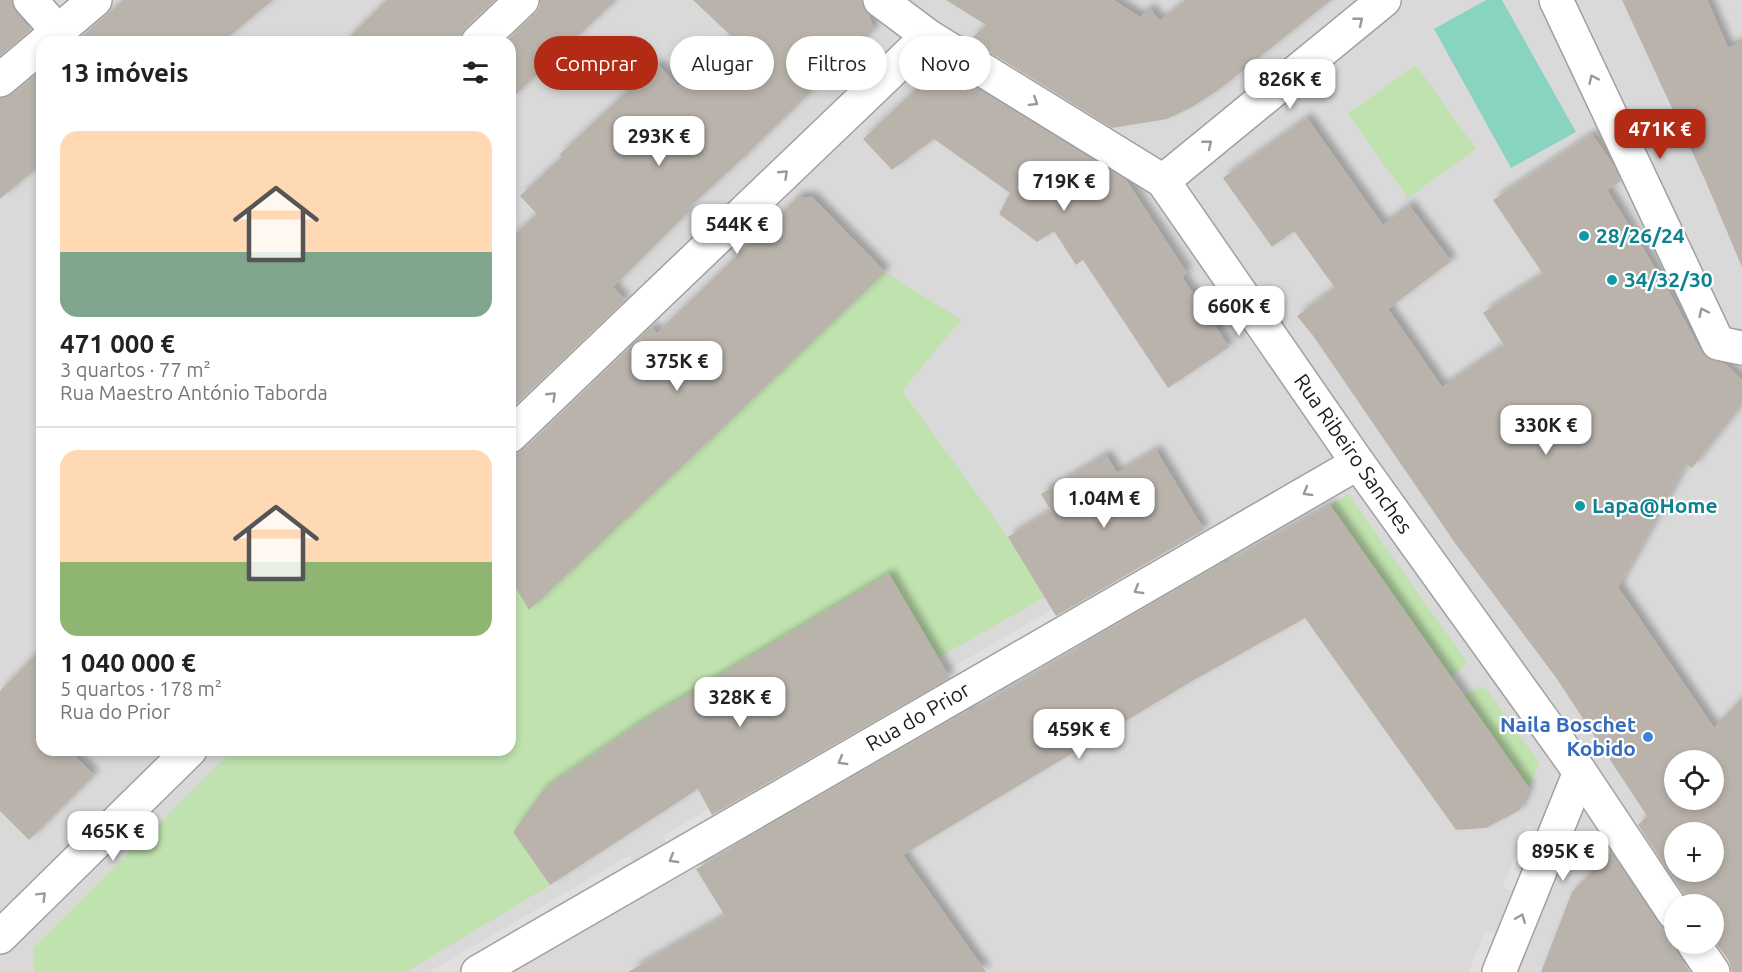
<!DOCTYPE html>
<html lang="pt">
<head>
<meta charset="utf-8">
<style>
  :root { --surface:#fff; --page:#f2f2f2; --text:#222; --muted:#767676; --line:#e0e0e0; --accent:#b42b15 }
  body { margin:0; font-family:Ubuntu,sans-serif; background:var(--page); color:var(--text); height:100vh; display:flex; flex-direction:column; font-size:22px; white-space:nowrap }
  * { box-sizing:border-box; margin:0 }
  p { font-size:20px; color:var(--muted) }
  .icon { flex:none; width:33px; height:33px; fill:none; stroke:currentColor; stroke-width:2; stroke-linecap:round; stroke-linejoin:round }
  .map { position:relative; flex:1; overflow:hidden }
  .sheet { position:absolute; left:36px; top:36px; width:480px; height:720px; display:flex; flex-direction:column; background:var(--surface); border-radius:18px; box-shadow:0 3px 9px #0003 }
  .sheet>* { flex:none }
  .top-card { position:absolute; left:534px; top:36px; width:570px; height:54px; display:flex; gap:12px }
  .controls { position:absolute; left:1664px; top:750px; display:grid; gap:12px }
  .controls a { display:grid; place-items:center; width:60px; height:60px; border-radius:50%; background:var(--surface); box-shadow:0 3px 9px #0003; font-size:30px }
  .price { position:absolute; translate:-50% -51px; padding:0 14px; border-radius:12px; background:#fff; color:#222; font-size:20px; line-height:39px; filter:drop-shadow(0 2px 3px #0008) }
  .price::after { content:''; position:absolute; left:50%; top:36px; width:18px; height:14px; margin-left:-9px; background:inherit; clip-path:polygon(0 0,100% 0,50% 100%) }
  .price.current { background:var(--accent); color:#fff }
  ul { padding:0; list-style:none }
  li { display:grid; align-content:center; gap:12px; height:318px; padding:0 24px }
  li+li { border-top:2px solid var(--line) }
  li span { display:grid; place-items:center; height:186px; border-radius:18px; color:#555 }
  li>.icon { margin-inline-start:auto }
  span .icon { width:108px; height:108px; fill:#fffc; stroke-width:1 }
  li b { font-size:26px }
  h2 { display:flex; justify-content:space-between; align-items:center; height:72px; padding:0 24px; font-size:26px }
  .tag { padding:0 21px; border-radius:27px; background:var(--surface); box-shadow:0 3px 9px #0003; font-size:21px; line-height:54px }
  .tag.current { background:var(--accent); color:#fff }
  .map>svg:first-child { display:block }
  .residential { fill:#dad9d9; fill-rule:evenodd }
  .grass { fill:#c0e2ae }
  .pitch { fill:#89d4c1 }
  .parking { fill:#e0e0e0 }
  .building { fill:#b9b3ac; fill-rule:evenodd; filter:url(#shadow) }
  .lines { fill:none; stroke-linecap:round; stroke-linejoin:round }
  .street-casing { stroke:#a0a0a0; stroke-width:36 }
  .street { stroke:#fff; stroke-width:33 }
  .oneway { stroke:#999 }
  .culture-dot { fill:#0f9aa8; stroke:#fff; stroke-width:2 }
  .shop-dot { fill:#3f7fe0; stroke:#fff; stroke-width:2 }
  .labels { text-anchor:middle; stroke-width:4.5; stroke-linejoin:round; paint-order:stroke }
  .culture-label { font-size:21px; font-weight:bold; fill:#0d838f; stroke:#fff; text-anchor:start }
  .street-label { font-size:21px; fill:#1c1c1c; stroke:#fff }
  .shop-label { font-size:21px; font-weight:bold; fill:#366cbe; stroke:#fff; text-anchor:end }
</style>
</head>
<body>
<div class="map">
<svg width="1742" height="972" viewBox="0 0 1742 972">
  <defs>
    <filter id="shadow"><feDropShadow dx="5.5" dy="-5.5" stdDeviation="3" flood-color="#0004"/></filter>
  </defs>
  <rect width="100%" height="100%" fill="#ecebe3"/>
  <path class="residential" d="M0 0H1742V972H0ZM42 42H510V750H42ZM1674 760H1713V800H1674ZM1674 832H1713V872H1674ZM1674 904H1713V944H1674Z"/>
  <g class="grass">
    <path d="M1416 65 1476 149 1408 198 1348 114Z"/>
    <path d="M885 272 961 320 902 391 1008 537 1045 597 938 658 888 575 652 716 608 745 543 790 514 832 550 885 406 972H34L33 948 233 750H510V578L529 609 717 434Z"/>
    <path d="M1348 494 1464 658 1466 663 1461 669 1451 677 1330 505Z"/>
    <path d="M1479 687 1485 688 1487 690 1539 763 1529 788 1464 696Z"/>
  </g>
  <path class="pitch" d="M1486 0H1502L1576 132 1511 168 1434 29Z"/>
  <g class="parking">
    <path d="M1187 531 1193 542 669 848 662 836Z"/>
    <path d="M1527 825 1539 830 1515 892 1503 887Z"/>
    <path d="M630 855 637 867 456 972H429Z"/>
    <path d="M1485 930 1498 935 1483 972H1469Z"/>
  </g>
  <g class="building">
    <path d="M0 0H12V4L16 12 31 30 0 56Z"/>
    <path d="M124 0H273L222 42H75Z"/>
    <path d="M387 0H495L465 28 460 36V42H344Z"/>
    <path d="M540 0H616L510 100V42H505L535 14 540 6Z"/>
    <path d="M693 0H862L863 7 869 15 874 30 744 157 684 212 686 214 613 287 625 300 510 410V239L537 214 520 196 562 157 560 154 657 64 678 86 731 36Z"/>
    <path d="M946 0H1113L1140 17 1149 8 1160 21 1186 0H1331L1217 91 1192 107 1167 119 1112 128 970 40 986 25Z"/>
    <path d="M1622 0H1707L1728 48 1742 42V267L1706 182Z"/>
    <path d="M941 66 1126 180 1187 273 1182 277 1229 347 1168 388 1083 260 1076 265 1054 231 1037 242 999 214 1010 193 934 139 892 170 863 139Z"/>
    <path d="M42 69V164L0 199V98L12 94Z"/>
    <path d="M1307 118 1383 225 1409 205 1451 261 1388 309 1442 387 1504 345 1483 313 1543 274 1493 200 1592 134 1615 168 1621 181 1607 190 1663 281 1701 351 1707 358 1725 364 1742 380V404L1692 468 1686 464 1618 587 1714 728 1742 698V972H1732L1729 961 1713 939V904H1690L1638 825 1647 816 1555 676 1455 543 1314 337 1297 316 1335 288 1294 231 1272 247 1223 178ZM1674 760H1713V800H1674ZM1674 832H1713V872H1674Z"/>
    <path d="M798 197H812L885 272 711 439 529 610 510 578V454H515L523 450 651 327 657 333Z"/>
    <path d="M1156 450 1204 530 1056 616 1008 537 1051 511 1041 494 1106 455 1117 473Z"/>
    <path d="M1330 505 1529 788 1520 810 1486 828 1456 830 1305 618 1192 681 903 855 986 972H628L725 916 696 869 732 849 731 847 969 710 970 712 1077 650 1076 648 1224 562 1225 564Z"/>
    <path d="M889 574 950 678 712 815 698 789 550 885 513 832 543 790 636 726Z"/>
    <path d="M42 648V750H69L94 775 29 840 0 811V691Z"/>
    <path d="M1611 852 1658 923 1665 929 1674 932V944H1676L1678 954 1690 972H1541L1572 892Z"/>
  </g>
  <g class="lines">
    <g class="street-casing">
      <g id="street">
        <path d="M30 0 58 31"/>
        <path d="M880 0 928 36 1163 181 1358 463 1580 772 1674 913"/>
        <path d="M1556 0 1718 343 1742 348"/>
        <path d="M45 42 95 0"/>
        <path d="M478 42 522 0"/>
        <path d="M0 80 42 45"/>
        <path d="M1163 181 1384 0"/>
        <path d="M510 436 928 36"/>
        <path d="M0 937 190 750"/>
        <path d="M1694 944 1713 972"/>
        <path d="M478 972 1358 463"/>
        <path d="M1499 972 1580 772"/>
      </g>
    </g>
    <use href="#street" class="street"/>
  </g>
  <defs><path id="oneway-chevron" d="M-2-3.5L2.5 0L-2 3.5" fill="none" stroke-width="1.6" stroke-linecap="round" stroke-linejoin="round" transform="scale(1.5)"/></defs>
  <g class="oneway">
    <use href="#oneway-chevron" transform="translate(1359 21) rotate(-39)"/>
    <use href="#oneway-chevron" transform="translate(1593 79) rotate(-115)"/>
    <use href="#oneway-chevron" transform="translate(1034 102) rotate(32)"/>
    <use href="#oneway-chevron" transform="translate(1208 144) rotate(-39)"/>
    <use href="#oneway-chevron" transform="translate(784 174) rotate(-44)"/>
    <use href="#oneway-chevron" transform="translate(1703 312) rotate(-115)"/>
    <use href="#oneway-chevron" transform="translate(552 396) rotate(-44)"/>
    <use href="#oneway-chevron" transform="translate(1307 492) rotate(150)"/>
    <use href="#oneway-chevron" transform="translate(1138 590) rotate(150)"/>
    <use href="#oneway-chevron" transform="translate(842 761) rotate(150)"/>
    <use href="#oneway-chevron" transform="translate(673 859) rotate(150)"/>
    <use href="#oneway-chevron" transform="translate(42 896) rotate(-45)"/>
    <use href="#oneway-chevron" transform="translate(1521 918) rotate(-68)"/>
  </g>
  <g class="culture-dot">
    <circle cx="1584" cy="236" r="6"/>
    <circle cx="1612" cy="280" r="6"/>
    <circle cx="1580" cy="506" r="6"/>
  </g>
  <circle class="shop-dot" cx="1648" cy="737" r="6"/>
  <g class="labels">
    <g class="culture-label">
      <text x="1596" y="243">28/26/24</text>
      <text x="1624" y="287">34/32/30</text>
      <text x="1592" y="513">Lapa@Home</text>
    </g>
    <g class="street-label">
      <text transform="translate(1353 454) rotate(55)" y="7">Rua Ribeiro Sanches</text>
      <text transform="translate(918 717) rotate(-30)" y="7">Rua do Prior</text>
    </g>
    <g class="shop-label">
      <text x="1636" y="732">Naila Boschet<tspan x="1636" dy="24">Kobido</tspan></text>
    </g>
  </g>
</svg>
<div class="controls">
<a><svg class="icon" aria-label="locate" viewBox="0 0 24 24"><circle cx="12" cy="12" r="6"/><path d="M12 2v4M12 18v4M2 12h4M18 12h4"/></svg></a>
<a>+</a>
<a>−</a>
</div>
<b class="price" style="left:1290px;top:110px">826K €</b>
<b class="price current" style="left:1660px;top:160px">471K €</b>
<b class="price" style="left:659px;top:167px">293K €</b>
<b class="price" style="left:1064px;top:212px">719K €</b>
<b class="price" style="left:737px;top:255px">544K €</b>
<b class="price" style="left:1239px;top:337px">660K €</b>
<b class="price" style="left:677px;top:392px">375K €</b>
<b class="price" style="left:1546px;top:456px">330K €</b>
<b class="price" style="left:1104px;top:529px">1.04M €</b>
<b class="price" style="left:740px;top:728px">328K €</b>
<b class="price" style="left:1079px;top:760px">459K €</b>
<b class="price" style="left:113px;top:862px">465K €</b>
<b class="price" style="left:1563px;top:882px">895K €</b>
<div class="top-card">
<a class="tag current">Comprar</a>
<a class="tag">Alugar</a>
<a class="tag">Filtros</a>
<a class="tag">Novo</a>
</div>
<section class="sheet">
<h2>13 imóveis<svg class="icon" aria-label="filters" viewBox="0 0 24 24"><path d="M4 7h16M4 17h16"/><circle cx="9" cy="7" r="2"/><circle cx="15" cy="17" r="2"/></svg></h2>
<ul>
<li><span style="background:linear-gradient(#ffd9b3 65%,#7fa58c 0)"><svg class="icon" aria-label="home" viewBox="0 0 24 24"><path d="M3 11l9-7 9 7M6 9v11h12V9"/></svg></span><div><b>471 000 €</b><p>3 quartos · 77 m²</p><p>Rua Maestro António Taborda</p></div></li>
<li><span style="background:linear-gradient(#ffd9b3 60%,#8fb573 0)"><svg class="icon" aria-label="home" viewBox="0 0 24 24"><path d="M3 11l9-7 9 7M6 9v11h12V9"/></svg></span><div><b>1 040 000 €</b><p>5 quartos · 178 m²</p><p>Rua do Prior</p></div></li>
</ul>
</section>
</div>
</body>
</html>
